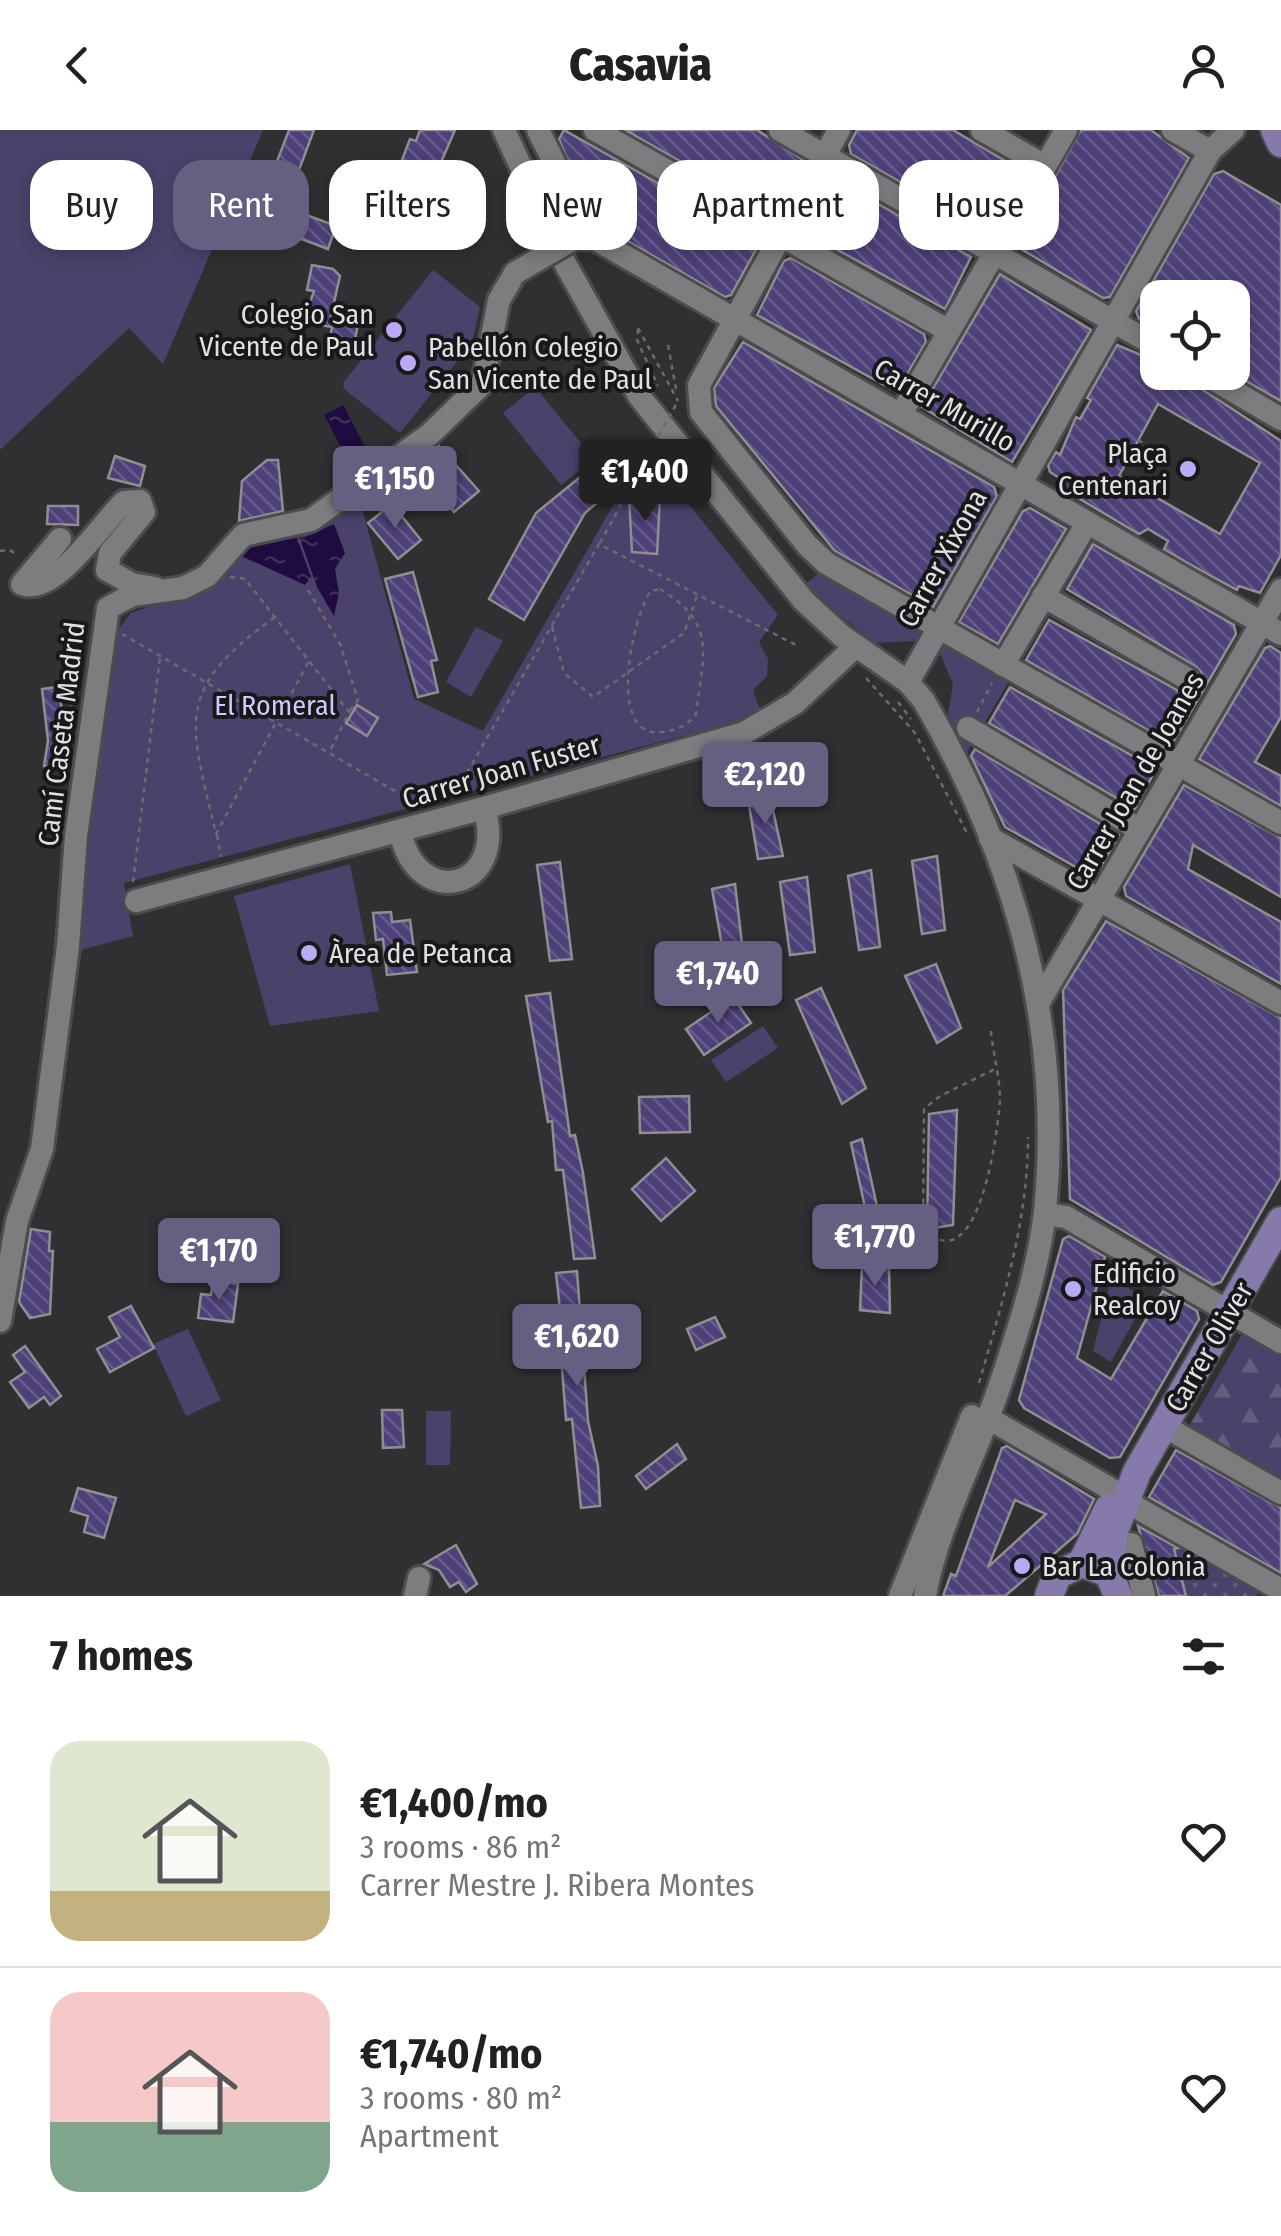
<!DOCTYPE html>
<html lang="en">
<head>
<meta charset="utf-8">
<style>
  :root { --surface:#fff; --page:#f6f6f6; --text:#202124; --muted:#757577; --line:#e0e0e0; --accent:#655f82 }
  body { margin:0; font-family:"Fira Sans Condensed",sans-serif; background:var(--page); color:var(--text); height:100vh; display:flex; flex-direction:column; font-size:38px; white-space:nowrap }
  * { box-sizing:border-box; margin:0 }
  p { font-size:32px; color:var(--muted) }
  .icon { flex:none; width:55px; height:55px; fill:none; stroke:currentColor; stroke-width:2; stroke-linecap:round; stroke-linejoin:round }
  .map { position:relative; height:1466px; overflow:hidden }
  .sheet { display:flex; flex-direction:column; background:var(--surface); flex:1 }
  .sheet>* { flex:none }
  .top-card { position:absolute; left:30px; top:30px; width:1222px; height:90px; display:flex; gap:20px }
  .controls { position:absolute; left:1140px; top:150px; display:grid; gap:20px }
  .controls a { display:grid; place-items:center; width:110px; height:110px; border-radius:20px; background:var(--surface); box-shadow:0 5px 15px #0003; font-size:50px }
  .price { position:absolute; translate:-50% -85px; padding:0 22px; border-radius:10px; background:var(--accent); color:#fff; font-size:32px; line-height:65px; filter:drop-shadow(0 2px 5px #0008) }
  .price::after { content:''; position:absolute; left:50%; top:60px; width:30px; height:22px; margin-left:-15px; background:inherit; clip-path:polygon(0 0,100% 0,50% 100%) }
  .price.active { background:#222; color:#fff }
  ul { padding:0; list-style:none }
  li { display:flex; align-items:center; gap:30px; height:250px; padding:0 50px }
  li+li { border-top:2px solid var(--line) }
  li span { display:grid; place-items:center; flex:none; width:280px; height:200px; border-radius:30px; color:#555 }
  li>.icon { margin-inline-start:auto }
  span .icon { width:120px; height:120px; fill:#fffc; stroke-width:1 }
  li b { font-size:42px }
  h2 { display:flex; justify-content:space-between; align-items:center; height:120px; padding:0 50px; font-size:42px }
  .pill { padding:0 35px; border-radius:30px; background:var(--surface); box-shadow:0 5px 15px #0003; font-size:35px; line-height:90px }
  .pill.active { background:var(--accent); color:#fff }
  header { display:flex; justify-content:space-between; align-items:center; height:130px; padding:0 50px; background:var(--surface); font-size:45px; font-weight:800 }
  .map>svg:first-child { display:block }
  .green { fill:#4b426b }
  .forest { fill:url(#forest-firs) }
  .garden { fill:url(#garden-dots) }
  .water { fill:url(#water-ripples) }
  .building { fill:url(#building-back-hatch); stroke:#8f8e92; stroke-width:2.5; fill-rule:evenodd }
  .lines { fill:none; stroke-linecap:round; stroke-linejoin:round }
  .minor-casing { stroke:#4c4c4e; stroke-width:28 }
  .major-casing { stroke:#4c4c4e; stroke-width:32 }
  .path { stroke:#6c6b6e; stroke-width:2.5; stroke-dasharray:5 5; stroke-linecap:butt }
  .minor { stroke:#7d7c7f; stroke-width:22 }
  .major { stroke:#867aab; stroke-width:28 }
  .minor-bridge-casing { stroke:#4c4c4e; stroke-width:28; stroke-linecap:butt }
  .path-bridge { stroke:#6c6b6e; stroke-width:2.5; stroke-dasharray:5 5; stroke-linecap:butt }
  .minor-bridge { stroke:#7d7c7f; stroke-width:22 }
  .poi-dot { fill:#baaaf6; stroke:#181719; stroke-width:4 }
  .labels { text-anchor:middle; stroke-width:8; stroke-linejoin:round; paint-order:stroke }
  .poi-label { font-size:28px; fill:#e1e1e3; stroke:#181719; text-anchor:start }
  .street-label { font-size:28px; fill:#e1e1e3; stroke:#181719 }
  .park-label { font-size:28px; fill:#d2c8fd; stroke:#181719 }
</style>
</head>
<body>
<header><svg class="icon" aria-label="back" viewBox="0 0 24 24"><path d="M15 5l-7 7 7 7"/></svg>Casavia<svg class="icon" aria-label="person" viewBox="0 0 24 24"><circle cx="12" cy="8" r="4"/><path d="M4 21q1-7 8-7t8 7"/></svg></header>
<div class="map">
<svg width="1281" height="1466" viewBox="0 0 1281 1466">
  <defs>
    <pattern id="forest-firs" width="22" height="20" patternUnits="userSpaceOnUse" patternTransform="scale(2.5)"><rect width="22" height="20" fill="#4b426b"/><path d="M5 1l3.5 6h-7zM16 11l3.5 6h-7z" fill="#655d80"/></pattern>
    <pattern id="garden-dots" width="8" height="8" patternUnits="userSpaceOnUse" patternTransform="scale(2.5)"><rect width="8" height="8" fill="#4b426b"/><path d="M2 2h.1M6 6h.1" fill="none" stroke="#655d80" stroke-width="1.8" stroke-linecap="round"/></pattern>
    <pattern id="water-ripples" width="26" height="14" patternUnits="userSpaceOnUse" patternTransform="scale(2.5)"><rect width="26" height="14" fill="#1e0b3f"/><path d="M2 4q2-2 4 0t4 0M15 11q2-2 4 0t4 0" fill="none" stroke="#3e2e5b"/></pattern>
    <pattern id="building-back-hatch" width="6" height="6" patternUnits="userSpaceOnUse" patternTransform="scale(2.5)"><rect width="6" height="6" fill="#4e4078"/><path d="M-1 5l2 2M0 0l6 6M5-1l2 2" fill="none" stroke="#675b8b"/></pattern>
  </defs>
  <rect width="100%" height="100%" fill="#302f32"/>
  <g class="green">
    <path d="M0 0H263L163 234 129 198 0 320Z"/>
    <path d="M433 140 480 177 472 213 400 303 344 259 343 253Z"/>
    <path d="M535 257 594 329 561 355 503 283Z"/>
    <path d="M645 320 778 485 759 512 768 529 767 546 753 560 762 585 124 753 133 806 77 821 82 695 112 508 131 483 217 453 242 415 287 402 300 409 358 364 414 569 483 601Z"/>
    <path d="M818 436 924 500 916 511 875 513 803 456 817 445Z"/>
    <path d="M476 497 503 511 471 567 446 552Z"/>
    <path d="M947 510 1011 548 966 624 948 584 953 554 938 519Z"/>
    <path d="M350 734 379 881 270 896 234 766Z"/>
    <path d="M763 896 778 918 726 952 711 930Z"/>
    <path d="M1111 1149 1147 1168 1111 1232 1093 1221Z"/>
    <path d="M188 1199 221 1270 186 1286 153 1214Z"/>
    <path d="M426 1281H451L450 1335H426Z"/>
  </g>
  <path class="forest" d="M1249 1204 1281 1222V1354L1187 1300 1241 1206Z"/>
  <path class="garden" d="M1186 1416 1261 1458 1256 1466H1186L1174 1419Z"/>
  <g class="water">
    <path d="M343 275 369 324 350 334 324 285Z"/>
    <path d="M334 394 345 423 335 439 339 463 334 486 317 457 300 409Z"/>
    <path d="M287 402 297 408 311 447 305 455 237 424 242 415Z"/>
  </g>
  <g class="building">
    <path d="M289 0H314L285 77 336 96 328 119 244 87 253 65 263 68Z"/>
    <path d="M420 0H455L422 76 433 80 427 96 383 79 410 9 416 11Z"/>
    <path d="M564 0 757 109 758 116 731 165 725 167 592 91 559 9Z"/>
    <path d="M625 0H757L805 31 774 85Z"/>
    <path d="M857 0H953L1019 39 1022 47 991 98 983 99 851 24 849 15Z"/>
    <path d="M1081 0H1151L1189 28 1110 167 1103 168 1016 116Z"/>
    <path d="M1223 41 1281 75V271L1232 243V168H1158V199L1139 189 1136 181 1214 44Z"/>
    <path d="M833 48 971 127 945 179 803 101Z"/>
    <path d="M791 128 924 204 926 212 897 262 757 185 784 131Z"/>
    <path d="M312 135 333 139 340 146 331 186 359 189 354 214 330 209 332 197 303 192 314 161 307 160Z"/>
    <path d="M1000 144 1091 200 1012 332 922 277Z"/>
    <path d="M743 212 994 357 997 366 933 477 835 421 716 276 714 258Z"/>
    <path d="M1117 215 1158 232V242H1176L1281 311V425L1260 463 1239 456 1237 460 1191 435 1164 419 1168 411 1148 399 1139 404 1061 358 1066 352 1050 342 1048 335 1056 322 1060 325 1076 287 1080 289 1091 270 1087 268ZM1158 274 1260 333 1220 404 1119 346Z"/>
    <path d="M622 313 629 345 585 383 524 490 489 469 536 383Z"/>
    <path d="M439 316 479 361 454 382 434 358 423 364 412 350 400 360 392 350Z"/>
    <path d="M115 326 145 336 140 356 108 348Z"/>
    <path d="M267 330H278L283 381 239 391 242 351Z"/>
    <path d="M629 367H660L657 424 632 422Z"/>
    <path d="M392 374 421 410 398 429 368 393Z"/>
    <path d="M48 376H78V395L47 394Z"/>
    <path d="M1030 378 1066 399 998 514 959 492 1023 381Z"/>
    <path d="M1093 414 1234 495 1236 504 1172 614 1026 530 1049 490 1181 562H1195L1201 556V542L1195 536 1067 459Z"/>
    <path d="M413 442 437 530 431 531 438 562 418 567 385 449Z"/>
    <path d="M1270 516 1281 523V587L1255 632 1281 646V676L1199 629 1265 518Z"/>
    <path d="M57 557 67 600 59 636H44L48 611 42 559Z"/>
    <path d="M1010 557 1156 639 1135 679 989 593Z"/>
    <path d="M357 575 378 588 367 606 346 593Z"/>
    <path d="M975 619 1119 705 1098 742 1090 745 1005 697 971 626Z"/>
    <path d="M1184 655 1281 708V767L1193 715 1188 739 1281 792V854L1126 766 1124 757Z"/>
    <path d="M769 662 783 726 758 729 748 669Z"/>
    <path d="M937 726 945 800 922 804 912 731Z"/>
    <path d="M560 732 572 829 550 831 537 735Z"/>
    <path d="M871 740 880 817 859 820 848 746Z"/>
    <path d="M807 747 815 822 790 825 780 752Z"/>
    <path d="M735 754 744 831 725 833 712 759Z"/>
    <path d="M391 782 392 792 410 790 417 842 387 845 383 809 376 810 373 783Z"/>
    <path d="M1106 791 1281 888V1047L1221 1152 1213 1155 1070 1069 1063 860Z"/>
    <path d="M936 834 961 898 937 913 905 846Z"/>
    <path d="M821 858 866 958 842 974 796 870Z"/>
    <path d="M550 863 570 1006 575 1005 583 1043 595 1128 574 1129 563 1040H556L552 991 548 992 526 866Z"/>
    <path d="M733 867 751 893 704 925 686 899Z"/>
    <path d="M689 966 690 1002 640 1003 639 967Z"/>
    <path d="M957 980 953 1095 927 1099 929 984Z"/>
    <path d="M862 1009 877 1076 866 1082 851 1013Z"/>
    <path d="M666 1028 695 1061 661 1091 632 1059Z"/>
    <path d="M212 1093 219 1116 198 1123 191 1100Z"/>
    <path d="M31 1099 50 1102 49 1121H53L50 1184 30 1188 19 1172Z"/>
    <path d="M1069 1106 1105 1127 1077 1228 1111 1249 1163 1161 1197 1181 1199 1189 1120 1327 1110 1328 1024 1278 1019 1270 1063 1109Z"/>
    <path d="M862 1135 889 1136 890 1183 860 1180Z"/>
    <path d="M577 1141 588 1291 598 1336 600 1376 581 1378 572 1289 566 1290 561 1226 565 1225 556 1143Z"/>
    <path d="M213 1151 238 1154 233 1192 198 1188 201 1164 211 1165Z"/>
    <path d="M131 1176 154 1218 110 1242 97 1219 120 1207 109 1187Z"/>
    <path d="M715 1187 725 1207 696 1220 687 1199Z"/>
    <path d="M25 1216 61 1266 50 1275 44 1267 29 1278 10 1252 25 1242 13 1225Z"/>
    <path d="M382 1280H402L404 1317 383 1318Z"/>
    <path d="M677 1314 686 1329 646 1359 636 1346Z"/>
    <path d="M1007 1316 1094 1369 1077 1404 1005 1466H943L951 1444 956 1446 1002 1318ZM1015 1370 1046 1384 988 1437Z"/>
    <path d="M1176 1320 1281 1378V1443L1149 1367Z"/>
    <path d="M78 1358 116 1368 104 1408 84 1402 88 1386 71 1381Z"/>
    <path d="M1138 1396 1178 1418 1174 1419 1186 1466H1159Z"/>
    <path d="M456 1415 477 1454 466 1462 459 1452 450 1457 439 1440 424 1434Z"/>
  </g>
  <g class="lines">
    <g class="minor-casing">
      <g id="minor">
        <path d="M504 0 566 135 639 266 804 471 842 506 908 552 924 571C1016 730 1063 897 1045 1081 1039 1136 1021 1191 1004 1243 982 1314 937 1395 925 1466"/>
        <path d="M538 0C556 38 571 50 544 87"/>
        <path d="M595 0 949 201"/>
        <path d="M780 0 1158 217"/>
        <path d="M839 0 699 255 701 282 807 415 826 433 1281 693"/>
        <path d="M982 0 1045 36"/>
        <path d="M1173 0 1210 21"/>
        <path d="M577 107 595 109 1281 504"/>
        <path d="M1201 242 1281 289"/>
        <path d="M901 284 1066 0"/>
        <path d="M60 409 22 454C54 467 102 393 124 372L140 371 144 382 110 423 107 440 132 454 155 458"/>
        <path d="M1043 466 1188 549"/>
        <path d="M1003 535 1080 405"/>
        <path d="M908 552 1210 21 1233 0"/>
        <path d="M968 598 1140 700"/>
        <path d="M400 701C417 783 509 759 484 678"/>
        <path d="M990 708 1281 873"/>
        <path d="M136 771 484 678 744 603 795 573 856 516"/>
        <path d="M1039 872 1281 460"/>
        <path d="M1045 1084 1066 1087 1281 1212"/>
        <path d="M0 1191 17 1091 42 1019 68 816 76 706 108 478 132 465 183 458 207 446 243 405 311 390 429 305 483 253 499 170 515 143"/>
        <path d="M988 1288 1116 1362"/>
        <path d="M1164 1296 1281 1363"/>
        <path d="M1127 1372 1281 1460"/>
        <path d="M1131 1414 1144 1466"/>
        <path d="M415 1466 419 1448"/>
        <path d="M900 1466 972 1286"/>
      </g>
    </g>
    <g class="major-casing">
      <g id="major">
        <path d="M1275 0 1281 13"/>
        <path d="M1082 1433 1109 1378"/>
        <path d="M1109 1443 1114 1401 1137 1342 1281 1091"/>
        <path d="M1049 1466 1057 1445 1082 1433 1109 1443 1118 1466"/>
      </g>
    </g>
    <g class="path">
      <path d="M638 198 678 271"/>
      <path d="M638 199 637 210 658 256"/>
      <path d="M668 215 676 259"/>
      <path d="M1138 310 1150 317"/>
      <path d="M645 332 664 356 678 353"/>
      <path d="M600 413 649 323"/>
      <path d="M0 421 10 420 18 426"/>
      <path d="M230 447 245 449 349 582 330 621"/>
      <path d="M660 459C718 494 703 525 696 584 688 596 676 600 662 602 604 610 634 481 651 461Z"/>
      <path d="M308 460 340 514 358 570 349 582"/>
      <path d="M275 487C172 561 190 592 216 704L309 531"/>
      <path d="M552 497 564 543 593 567 684 503 697 466"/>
      <path d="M122 504 395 661 465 646 599 414 796 515"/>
      <path d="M866 548 915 603 967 703"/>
      <path d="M71 561 72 590"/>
      <path d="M898 572 911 589"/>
      <path d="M977 582 992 553"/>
      <path d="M217 705 221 727"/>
      <path d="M133 752 160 527"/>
      <path d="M991 901C993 923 1000 948 1000 970 998 1000 979 1156 923 1098L924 979 940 966 995 939"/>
      <path d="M979 1253C1002 1173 1028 1092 1028 1007"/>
    </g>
    <use href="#minor" class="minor"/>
    <use href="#major" class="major"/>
    <g class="minor-bridge-casing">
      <path id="minor-bridge" d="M515 143 577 107"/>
    </g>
    <path class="path-bridge" d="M649 323 678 271"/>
    <use href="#minor-bridge" class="minor-bridge"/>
  </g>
  <g class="poi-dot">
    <circle cx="394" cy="200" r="10"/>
    <circle cx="408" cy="233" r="10"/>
    <circle cx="1188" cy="339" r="10"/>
    <circle cx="309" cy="823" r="10"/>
    <circle cx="1073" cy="1159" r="10"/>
    <circle cx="1022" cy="1436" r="10"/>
  </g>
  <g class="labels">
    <g class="poi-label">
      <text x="374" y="194" text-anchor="end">Colegio San<tspan x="374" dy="32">Vicente de Paul</tspan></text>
      <text x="428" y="227">Pabellón Colegio<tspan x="428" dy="32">San Vicente de Paul</tspan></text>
      <text x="1168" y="333" text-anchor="end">Plaça<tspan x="1168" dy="32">Centenari</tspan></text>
      <text x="329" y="833">Àrea de Petanca</text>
      <text x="1093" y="1153">Edificio<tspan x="1093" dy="32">Realcoy</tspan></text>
      <text x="1042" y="1446">Bar La Colonia</text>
    </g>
    <g class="street-label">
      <text transform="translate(945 275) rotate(30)" y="10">Carrer Murillo</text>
      <text transform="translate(942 428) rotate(-61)" y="10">Carrer Xixona</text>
      <text transform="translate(61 604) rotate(-83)" y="10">Camí Caseta Madrid</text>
      <text transform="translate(501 641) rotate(-16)" y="10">Carrer Joan Fuster</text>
      <text transform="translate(1135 651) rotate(-60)" y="10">Carrer Joan de Joanes</text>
      <text transform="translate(1209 1217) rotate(-60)" y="10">Carrer Oliver</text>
    </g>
    <g class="park-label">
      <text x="275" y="585">El Romeral</text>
    </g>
  </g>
</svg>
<div class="controls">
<a><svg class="icon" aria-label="locate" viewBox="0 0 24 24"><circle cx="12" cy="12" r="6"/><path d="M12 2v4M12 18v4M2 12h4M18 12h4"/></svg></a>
</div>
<b class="price active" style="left:645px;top:394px">€1,400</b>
<b class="price" style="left:395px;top:401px">€1,150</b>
<b class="price" style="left:765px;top:697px">€2,120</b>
<b class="price" style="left:718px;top:896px">€1,740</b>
<b class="price" style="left:875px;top:1159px">€1,770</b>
<b class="price" style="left:219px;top:1173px">€1,170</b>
<b class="price" style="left:577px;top:1259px">€1,620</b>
<div class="top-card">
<a class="pill">Buy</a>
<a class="pill active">Rent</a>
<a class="pill">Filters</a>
<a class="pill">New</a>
<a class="pill">Apartment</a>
<a class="pill">House</a>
</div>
</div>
<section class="sheet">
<h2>7 homes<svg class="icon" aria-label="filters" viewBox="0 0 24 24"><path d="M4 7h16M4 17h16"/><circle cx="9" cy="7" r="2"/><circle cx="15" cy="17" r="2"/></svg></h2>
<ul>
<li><span style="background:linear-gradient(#dfe7d0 75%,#c2b280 0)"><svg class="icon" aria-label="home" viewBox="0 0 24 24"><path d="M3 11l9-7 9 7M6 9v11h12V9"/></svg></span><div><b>€1,400/mo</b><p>3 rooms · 86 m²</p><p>Carrer Mestre J. Ribera Montes</p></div><svg class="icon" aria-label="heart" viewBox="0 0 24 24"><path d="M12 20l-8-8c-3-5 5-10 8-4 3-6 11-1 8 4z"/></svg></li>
<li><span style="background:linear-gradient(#f6c9c9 65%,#7fa58c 0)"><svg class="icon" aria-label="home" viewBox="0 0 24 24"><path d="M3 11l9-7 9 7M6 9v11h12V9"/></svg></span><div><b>€1,740/mo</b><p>3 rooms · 80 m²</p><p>Apartment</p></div><svg class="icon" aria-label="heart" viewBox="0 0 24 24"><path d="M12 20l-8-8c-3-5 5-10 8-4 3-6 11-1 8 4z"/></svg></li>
</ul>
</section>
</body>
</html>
